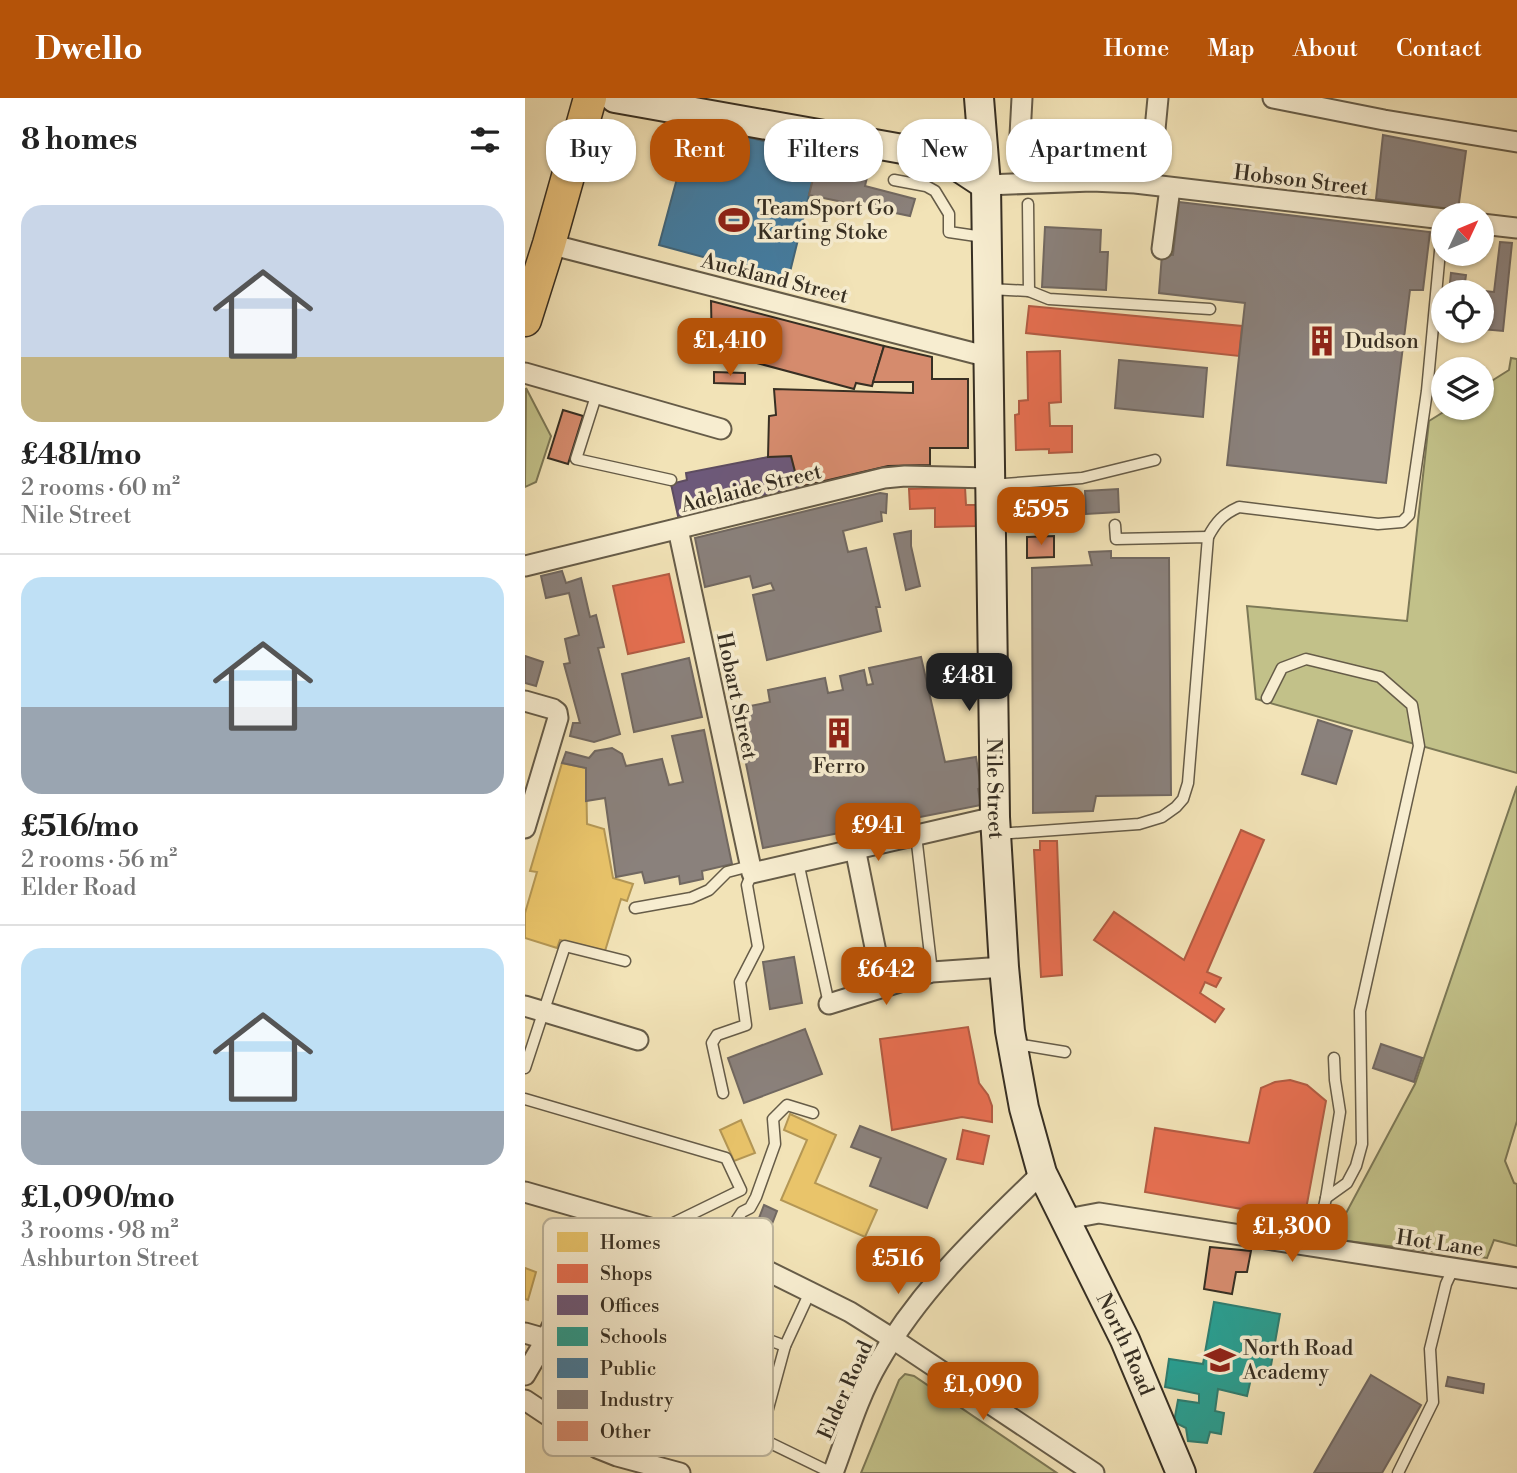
<!DOCTYPE html>
<html lang="en">
<head>
<meta charset="utf-8">
<style>
  :root { --surface:#fff; --page:#f6f6f6; --text:#222; --muted:#767676; --line:#e0e0e0; --accent:#b45309 }
  body { margin:0; font-family:"Libre Bodoni",serif; background:var(--page); color:var(--text); height:100vh; display:flex; flex-direction:column; font-size:26px; white-space:nowrap }
  * { box-sizing:border-box; margin:0 }
  p { font-size:23px; color:var(--muted) }
  .icon { flex:none; width:38px; height:38px; fill:none; stroke:currentColor; stroke-width:2; stroke-linecap:round; stroke-linejoin:round }
  .map { position:relative; flex:1; overflow:hidden }
  .details { display:flex; flex-direction:column; background:var(--surface); width:525px }
  .details>* { flex:none }
  .guide { position:absolute; left:21px; top:21px; width:665px; height:63px; display:flex; gap:14px }
  .needle { width:46px; rotate:46deg }
  .controls { position:absolute; left:906px; top:105px; display:grid; gap:14px }
  .controls a { display:grid; place-items:center; width:63px; height:63px; border-radius:50%; background:var(--surface); box-shadow:0 2px 5px #0004; font-size:35px }
  .price { position:absolute; translate:-50% -60px; padding:0 16px; border-radius:14px; background:var(--accent); color:#fff; font-size:23px; line-height:46px; filter:drop-shadow(0 2px 4px #0008) }
  .price::after { content:''; position:absolute; left:50%; top:42px; width:21px; height:16px; margin-left:-10px; background:inherit; clip-path:polygon(0 0,100% 0,50% 100%) }
  .price.current { background:#222; color:#fff }
  ul { padding:0; list-style:none }
  li { display:grid; align-content:center; gap:14px; height:371px; padding:0 21px }
  li+li { border-top:2px solid var(--line) }
  li span { display:grid; place-items:center; height:217px; border-radius:21px; color:#555 }
  li>.icon { margin-inline-start:auto }
  span .icon { width:126px; height:126px; fill:#fffc; stroke-width:1 }
  li b { font-size:30px }
  h2 { display:flex; justify-content:space-between; align-items:center; height:84px; padding:0 21px; font-size:30px }
  .tag { padding:0 24px; border-radius:28px; background:var(--surface); box-shadow:0 2px 5px #0004; font-size:24px; line-height:63px }
  .tag.current { background:var(--accent); color:#fff }
  header { display:flex; align-items:center; gap:42px; box-sizing:border-box; height:98px; padding:0 35px; background:var(--accent); color:#fff }
  header strong { font-size:33px }
  nav { display:flex; gap:38px; margin-inline-start:auto; font-size:24px }
  main { display:flex; flex:1; min-height:0 }
  .map>svg:first-child { display:block }
  .green { fill:#c2c189; stroke:#7c7856; stroke-width:2 }
  .homes { fill:#e9c46a; stroke:#b49755; stroke-width:2 }
  .shops { fill:#e76f51; stroke:#b25c43; stroke-width:2 }
  .offices { fill:#6d597a; stroke:#5d4c60; stroke-width:2 }
  .schools { fill:#2a9d8f; stroke:#2e7c6f; stroke-width:2 }
  .public { fill:#457b9d; stroke:#416478; stroke-width:2 }
  .industry { fill:#8a817c; stroke:#716861; stroke-width:2 }
  .building { fill:#d58b6d; stroke:#372f23; stroke-width:2 }
  .lines { fill:none; stroke-linecap:round; stroke-linejoin:round }
  .lane-casing { stroke:#665c48; stroke-width:13 }
  .street-casing { stroke:#665c48; stroke-width:23 }
  .secondary-casing { stroke:#372f23; stroke-width:32 }
  .primary-casing { stroke:#372f23; stroke-width:35 }
  .lane { stroke:#f7edd0; stroke-width:10 }
  .street { stroke:#f7edd0; stroke-width:19 }
  .secondary { stroke:#f7edd0; stroke-width:28 }
  .primary { stroke:#e9c27c; stroke-width:32 }
  .labels { text-anchor:middle; stroke-width:7; stroke-linejoin:round; paint-order:stroke }
  .street-label { font-size:21px; fill:#372f23; stroke:#f7edd0 }
  .poi-label { font-size:21px; fill:#372f23; stroke:#f7edd0; text-anchor:start }
  .key { fill:#f7edd0; stroke:#bdb49c; stroke-width:2 }
  .key-label { font-size:19px; fill:#372f23 }
</style>
</head>
<body>
<header>
<strong>Dwello</strong>
<nav><a>Home</a><a>Map</a><a>About</a><a>Contact</a></nav>
</header>
<main>
<section class="details">
<h2>8 homes<svg class="icon" aria-label="filters" viewBox="0 0 24 24"><path d="M4 7h16M4 17h16"/><circle cx="9" cy="7" r="2"/><circle cx="15" cy="17" r="2"/></svg></h2>
<ul>
<li><span style="background:linear-gradient(#c9d6e8 70%,#c2b280 0)"><svg class="icon" aria-label="home" viewBox="0 0 24 24"><path d="M3 11l9-7 9 7M6 9v11h12V9"/></svg></span><div><b>£481/mo</b><p>2 rooms · 60 m²</p><p>Nile Street</p></div></li>
<li><span style="background:linear-gradient(#bfe0f5 60%,#9aa5b1 0)"><svg class="icon" aria-label="home" viewBox="0 0 24 24"><path d="M3 11l9-7 9 7M6 9v11h12V9"/></svg></span><div><b>£516/mo</b><p>2 rooms · 56 m²</p><p>Elder Road</p></div></li>
<li><span style="background:linear-gradient(#bfe0f5 75%,#9aa5b1 0)"><svg class="icon" aria-label="home" viewBox="0 0 24 24"><path d="M3 11l9-7 9 7M6 9v11h12V9"/></svg></span><div><b>£1,090/mo</b><p>3 rooms · 98 m²</p><p>Ashburton Street</p></div></li>
</ul>
</section>
<div class="map">
<svg width="992" height="1375" viewBox="0 0 992 1375">
  <rect width="100%" height="100%" fill="#f2e3b7"/>
  <filter id="stains"><feTurbulence type="fractalNoise" baseFrequency=".00286" numOctaves="4"/><feColorMatrix values="0 0 0 0 .2 0 0 0 0 .09 0 0 0 0 .02 0 0 0 .5 -.17"/></filter>
  <radialGradient id="worn" r=".72"><stop offset=".6" stop-color="#630" stop-opacity="0"/><stop offset="1" stop-color="#630" stop-opacity=".3"/></radialGradient>
  <g class="green">
    <path d="M986 260 992 261V675L731 601 722 508 882 523 904 323 925 310H957V289L984 272Z"/>
    <path d="M1 290 26 338 11 384 0 389Z"/>
    <path d="M992 688V1023L980 1063 989 1085 992 1086V1148L969 1142 962 1160 822 1143 812 1132 890 986Z"/>
    <path d="M380 1276 389 1278 532 1375H336L374 1282Z"/>
  </g>
  <g class="homes">
    <path d="M37 665 61 670 62 726 79 731 88 780 108 786 102 803 96 801 80 853 35 842 32 850 0 840V815L12 774 5 773Z"/>
    <path d="M265 1016 311 1037 290 1085 352 1112 340 1139 256 1102 282 1042 259 1032Z"/>
    <path d="M216 1022 230 1055 209 1063 195 1032Z"/>
    <path d="M0 1170 11 1174 3 1202 0 1201Z"/>
  </g>
  <g class="shops">
    <path d="M504 208 717 228 714 258 501 235Z"/>
    <path d="M535 253 536 304 524 305 525 328H547V354L524 355V351L491 352 490 317 494 316V303L503 302 502 254Z"/>
    <path d="M440 389 441 407H452V428L410 429V410L385 411 384 391Z"/>
    <path d="M537 401 538 429 502 430 501 402Z"/>
    <path d="M144 476 159 544 103 556 88 488Z"/>
    <path d="M716 732 739 742 682 874 696 880 691 889 680 884 675 895 699 911 690 924 569 842 589 814 659 862Z"/>
    <path d="M515 743H532L537 877 516 879 509 752H515Z"/>
    <path d="M443 929 454 985 463 997 467 1008V1024L437 1019 367 1032 355 941Z"/>
    <path d="M765 982 782 987 801 1003 779 1122 620 1094 630 1030 724 1045 736 990 750 984Z"/>
    <path d="M438 1032 464 1038 458 1066 432 1061Z"/>
  </g>
  <path class="offices" d="M266 358 274 389 153 418 146 386 162 382 161 375 243 359Z"/>
  <path class="schools" d="M689 1204 755 1216 744 1279 727 1276 722 1298 693 1291 690 1313 699 1315 696 1336 685 1334 682 1345 663 1343 661 1330 649 1324 653 1302 674 1305V1296L640 1289 644 1261 678 1266Z"/>
  <path class="public" d="M167 25 294 57 263 182 134 147Z"/>
  <g class="industry">
    <path d="M858 37 941 53 933 112 851 101Z"/>
    <path d="M294 57 345 66 340 88 390 101 385 118 284 97Z"/>
    <path d="M654 104 905 134 898 192H885L861 385 702 367 720 205 634 195 637 156 648 157Z"/>
    <path d="M520 129 576 132 575 154H583L581 192 517 189Z"/>
    <path d="M975 144 987 145 978 233 957 231V194H924L926 175 941 177 939 191 969 194Z"/>
    <path d="M594 262 682 270 678 319 590 310Z"/>
    <path d="M593 391 594 414 561 416 560 393Z"/>
    <path d="M355 395 362 396 361 415 356 414 357 423 318 433 323 454 341 450 355 509H351L356 533 242 562 228 497 249 492 246 485 228 490 225 478 180 489 170 440Z"/>
    <path d="M386 433V448L395 488 381 492 369 436Z"/>
    <path d="M586 453V460H644L646 697 571 698 568 713 508 715 507 470 567 467 564 454Z"/>
    <path d="M37 473 41 485 56 480 65 519 71 517 79 549 73 550 95 636 69 644 45 638 48 625H55L39 566 45 565 40 541 54 537 44 495 21 500 16 478Z"/>
    <path d="M0 558 18 564 11 588 0 585Z"/>
    <path d="M396 559 420 664 451 659 456 690 453 691 456 707 238 750 210 611 245 604 243 592 300 580 303 595 318 592 315 578 339 572 342 587 348 586 344 570Z"/>
    <path d="M164 560 177 619 109 634 97 576Z"/>
    <path d="M793 622 827 633 811 686 777 676Z"/>
    <path d="M179 632 207 766 177 773 178 781 155 786 154 778 120 785 117 774 91 779 80 700 61 703V670L37 665 41 654 64 660 70 653 87 650 97 656 101 668 137 661 144 687 158 684 147 638Z"/>
    <path d="M269 859 277 905 245 911 238 864Z"/>
    <path d="M280 931 297 976 219 1005 203 960Z"/>
    <path d="M856 946 897 960 889 984 848 970Z"/>
    <path d="M335 1028 421 1061 402 1110 345 1088 356 1060 326 1049Z"/>
    <path d="M239 1107 252 1113 242 1139 229 1133Z"/>
    <path d="M846 1277 896 1307 857 1375H789Z"/>
    <path d="M923 1279 959 1286 958 1295 921 1288Z"/>
  </g>
  <g class="building">
    <path d="M186 203 359 248 347 288 331 285 329 291 187 253Z"/>
    <path d="M359 248 407 259V281H443V350H405V367L363 368 274 389 266 358 243 359 244 318 251 317 249 291 388 295V284H348Z"/>
    <path d="M189 274 220 275V286L189 285Z"/>
    <path d="M38 312 58 318 43 366 23 360Z"/>
    <path d="M529 438V459L502 460V439Z"/>
    <path d="M685 1149 726 1153 722 1174H711L707 1196 679 1191Z"/>
  </g>
  <g class="lines">
    <g class="lane-casing">
      <g id="lane">
        <path d="M369 82 401 88 410 93 424 116V134L458 139"/>
        <path d="M503 106 504 193"/>
        <path d="M464 191 504 193 524 201 685 211"/>
        <path d="M72 295 51 361 146 382"/>
        <path d="M466 387 557 380 630 362"/>
        <path d="M683 439C691 424 698 416 714 409L853 426 877 424 884 417 902 293 918 121"/>
        <path d="M742 600 757 570 781 561 855 579 887 607 894 648 835 913 837 1046 831 1068 822 1085 801 1100"/>
        <path d="M473 736 614 726 637 719 651 709 658 701 663 685 683 439 591 441 590 427"/>
        <path d="M391 737 407 874"/>
        <path d="M273 764 304 906"/>
        <path d="M110 810 166 800 184 792 202 774 225 768"/>
        <path d="M491 946 540 954"/>
        <path d="M0 970 40 848 100 863"/>
        <path d="M198 995 187 945 192 937 221 927 215 884 233 849 222 787 227 775"/>
        <path d="M0 1001 201 1060 216 1092 134 1132"/>
        <path d="M790 1149 801 1100 815 1014 810 982 809 960"/>
        <path d="M198 1151 211 1123 217 1114 225 1110 231 1099 250 1046 248 1021 262 1007 288 1015"/>
        <path d="M55 1171 260 1248"/>
        <path d="M285 1194 260 1248 235 1340 307 1375"/>
        <path d="M873 1375 908 1304 905 1251 921 1186 928 1171"/>
      </g>
    </g>
    <g class="street-casing">
      <g id="street">
        <path d="M748 0 859 22 992 44"/>
        <path d="M494 56 497 0"/>
        <path d="M627 63 633 0"/>
        <path d="M461 87 567 83 610 85 919 121"/>
        <path d="M957 126 992 130"/>
        <path d="M24 146 464 259"/>
        <path d="M637 151 645 90"/>
        <path d="M0 275 196 331"/>
        <path d="M153 431 227 775 470 719"/>
        <path d="M0 468 359 380 380 378 465 380"/>
        <path d="M0 603 28 611 32 614 33 620 0 730"/>
        <path d="M330 750 358 889"/>
        <path d="M304 906 407 874 479 869"/>
        <path d="M0 908 113 942"/>
        <path d="M0 1094 198 1151 285 1194 325 1214 368 1241 569 1375"/>
        <path d="M542 1121 574 1115 992 1180"/>
        <path d="M0 1235 21 1241"/>
        <path d="M0 1277 21 1241 80 1118"/>
        <path d="M0 1302 72 1350 92 1358 155 1375"/>
        <path d="M308 1375C322 1338 333 1299 353 1265 395 1191 456 1134 517 1075"/>
      </g>
    </g>
    <g class="secondary-casing">
      <g id="secondary">
        <path d="M90 0 417 58 461 87"/>
        <path id="s1" d="M454 0 461 87 470 719 479 869 485 933 499 1010 517 1075 600 1242 656 1375"/>
      </g>
    </g>
    <g class="primary-casing">
      <path id="primary" d="M0 222 24 146 65 0"/>
    </g>
    <use href="#lane" class="lane"/>
    <use href="#street" class="street"/>
    <use href="#secondary" class="secondary"/>
    <use href="#primary" class="primary"/>
  </g>
  <defs>
    <g id="stadium-bare" transform="scale(2.415)"><path d="M0-5a6.5 5 0 1 0 0 10a6.5 5 0 1 0 0-10ZM-3.5-1.8h7v3.6h-7Z" fill="#8f2418" stroke="#f7edd0" stroke-width="2.5" paint-order="stroke"/></g>
    <g id="building-bare" transform="scale(2.415)"><path d="M-4-6H4V6H1V3H-1V6H-4ZM-2.5-4.3h1.7v1.8h-1.7ZM.8-4.3h1.7v1.8H.8ZM-2.5-1h1.7V.8h-1.7ZM.8-1h1.7V.8H.8Z" fill="#8f2418" stroke="#f7edd0" stroke-width="2.5" paint-order="stroke"/></g>
    <g id="school-bare" transform="scale(2.415)"><path d="M0-5L7-2L0 1L-7-2ZM-4 1L0 2.5L4 1V4Q0 6-4 4Z" fill="#8f2418" stroke="#f7edd0" stroke-width="2.5" paint-order="stroke"/></g>
  </defs>
  <g fill-rule="evenodd">
    <use href="#stadium-bare" x="209" y="122"/>
    <use href="#building-bare" x="797" y="243"/>
    <use href="#building-bare" x="314" y="635"/>
    <use href="#school-bare" x="695" y="1262"/>
  </g>
  <g class="labels">
    <g class="street-label">
      <text transform="translate(776 82) rotate(7)" y="7">Hobson Street</text>
      <text transform="translate(250 180) rotate(14)" y="7">Auckland Street</text>
      <text transform="translate(226 390) rotate(-14)" y="7">Adelaide Street</text>
      <text transform="translate(212 598) rotate(78)" y="7">Hobart Street</text>
      <text dy="7" stroke="none"><textPath href="#s1" startOffset="691">Nile Street</textPath></text>
      <text transform="translate(915 1145) rotate(8)" y="7">Hot Lane</text>
      <text dy="7" stroke="none"><textPath href="#s1" startOffset="1270">North Road</textPath></text>
      <text transform="translate(320 1292) rotate(-66)" y="7">Elder Road</text>
    </g>
    <g class="poi-label">
      <text x="232" y="117">TeamSport Go<tspan x="232" dy="24">Karting Stoke</tspan></text>
      <text x="820" y="250">Dudson</text>
      <text x="314" y="675" text-anchor="middle">Ferro</text>
      <text x="718" y="1257">North Road<tspan x="718" dy="24">Academy</tspan></text>
    </g>
  </g>
  <rect x="18" y="1120" width="230" height="238" rx="10" class="key"/>
  <rect x="32" y="1134" width="31" height="20" fill="#e9c46a"/>
  <rect x="32" y="1166" width="31" height="19" fill="#e76f51"/>
  <rect x="32" y="1197" width="31" height="20" fill="#6d597a"/>
  <rect x="32" y="1229" width="31" height="19" fill="#2a9d8f"/>
  <rect x="32" y="1260" width="31" height="20" fill="#457b9d"/>
  <rect x="32" y="1292" width="31" height="19" fill="#8a817c"/>
  <rect x="32" y="1323" width="31" height="20" fill="#d58b6d"/>
  <g class="key-label">
    <text x="75" y="1151">Homes</text>
    <text x="75" y="1182">Shops</text>
    <text x="75" y="1214">Offices</text>
    <text x="75" y="1245">Schools</text>
    <text x="75" y="1277">Public</text>
    <text x="75" y="1308">Industry</text>
    <text x="75" y="1340">Other</text>
  </g>
  <rect width="100%" height="100%" filter="url(#stains)"/>
  <rect width="100%" height="100%" fill="url(#worn)"/>
</svg>
<div class="controls">
<a><svg class="needle" viewBox="-14 -14 28 28"><path d="M0-13l5 13h-10z" fill="#e53935"/><path d="M0 13l5-13h-10z" fill="#767676"/></svg></a>
<a><svg class="icon" aria-label="locate" viewBox="0 0 24 24"><circle cx="12" cy="12" r="6"/><path d="M12 2v4M12 18v4M2 12h4M18 12h4"/></svg></a>
<a><svg class="icon" aria-label="layers" viewBox="0 0 24 24"><path d="M12 4l9 5-9 5-9-5zM3 14l9 5 9-5"/></svg></a>
</div>
<b class="price" style="left:205px;top:280px">£1,410</b>
<b class="price" style="left:516px;top:449px">£595</b>
<b class="price current" style="left:444px;top:615px">£481</b>
<b class="price" style="left:353px;top:765px">£941</b>
<b class="price" style="left:361px;top:909px">£642</b>
<b class="price" style="left:767px;top:1166px">£1,300</b>
<b class="price" style="left:373px;top:1198px">£516</b>
<b class="price" style="left:458px;top:1324px">£1,090</b>
<div class="guide">
<a class="tag">Buy</a>
<a class="tag current">Rent</a>
<a class="tag">Filters</a>
<a class="tag">New</a>
<a class="tag">Apartment</a>
</div>
</div>
</main>
</body>
</html>
